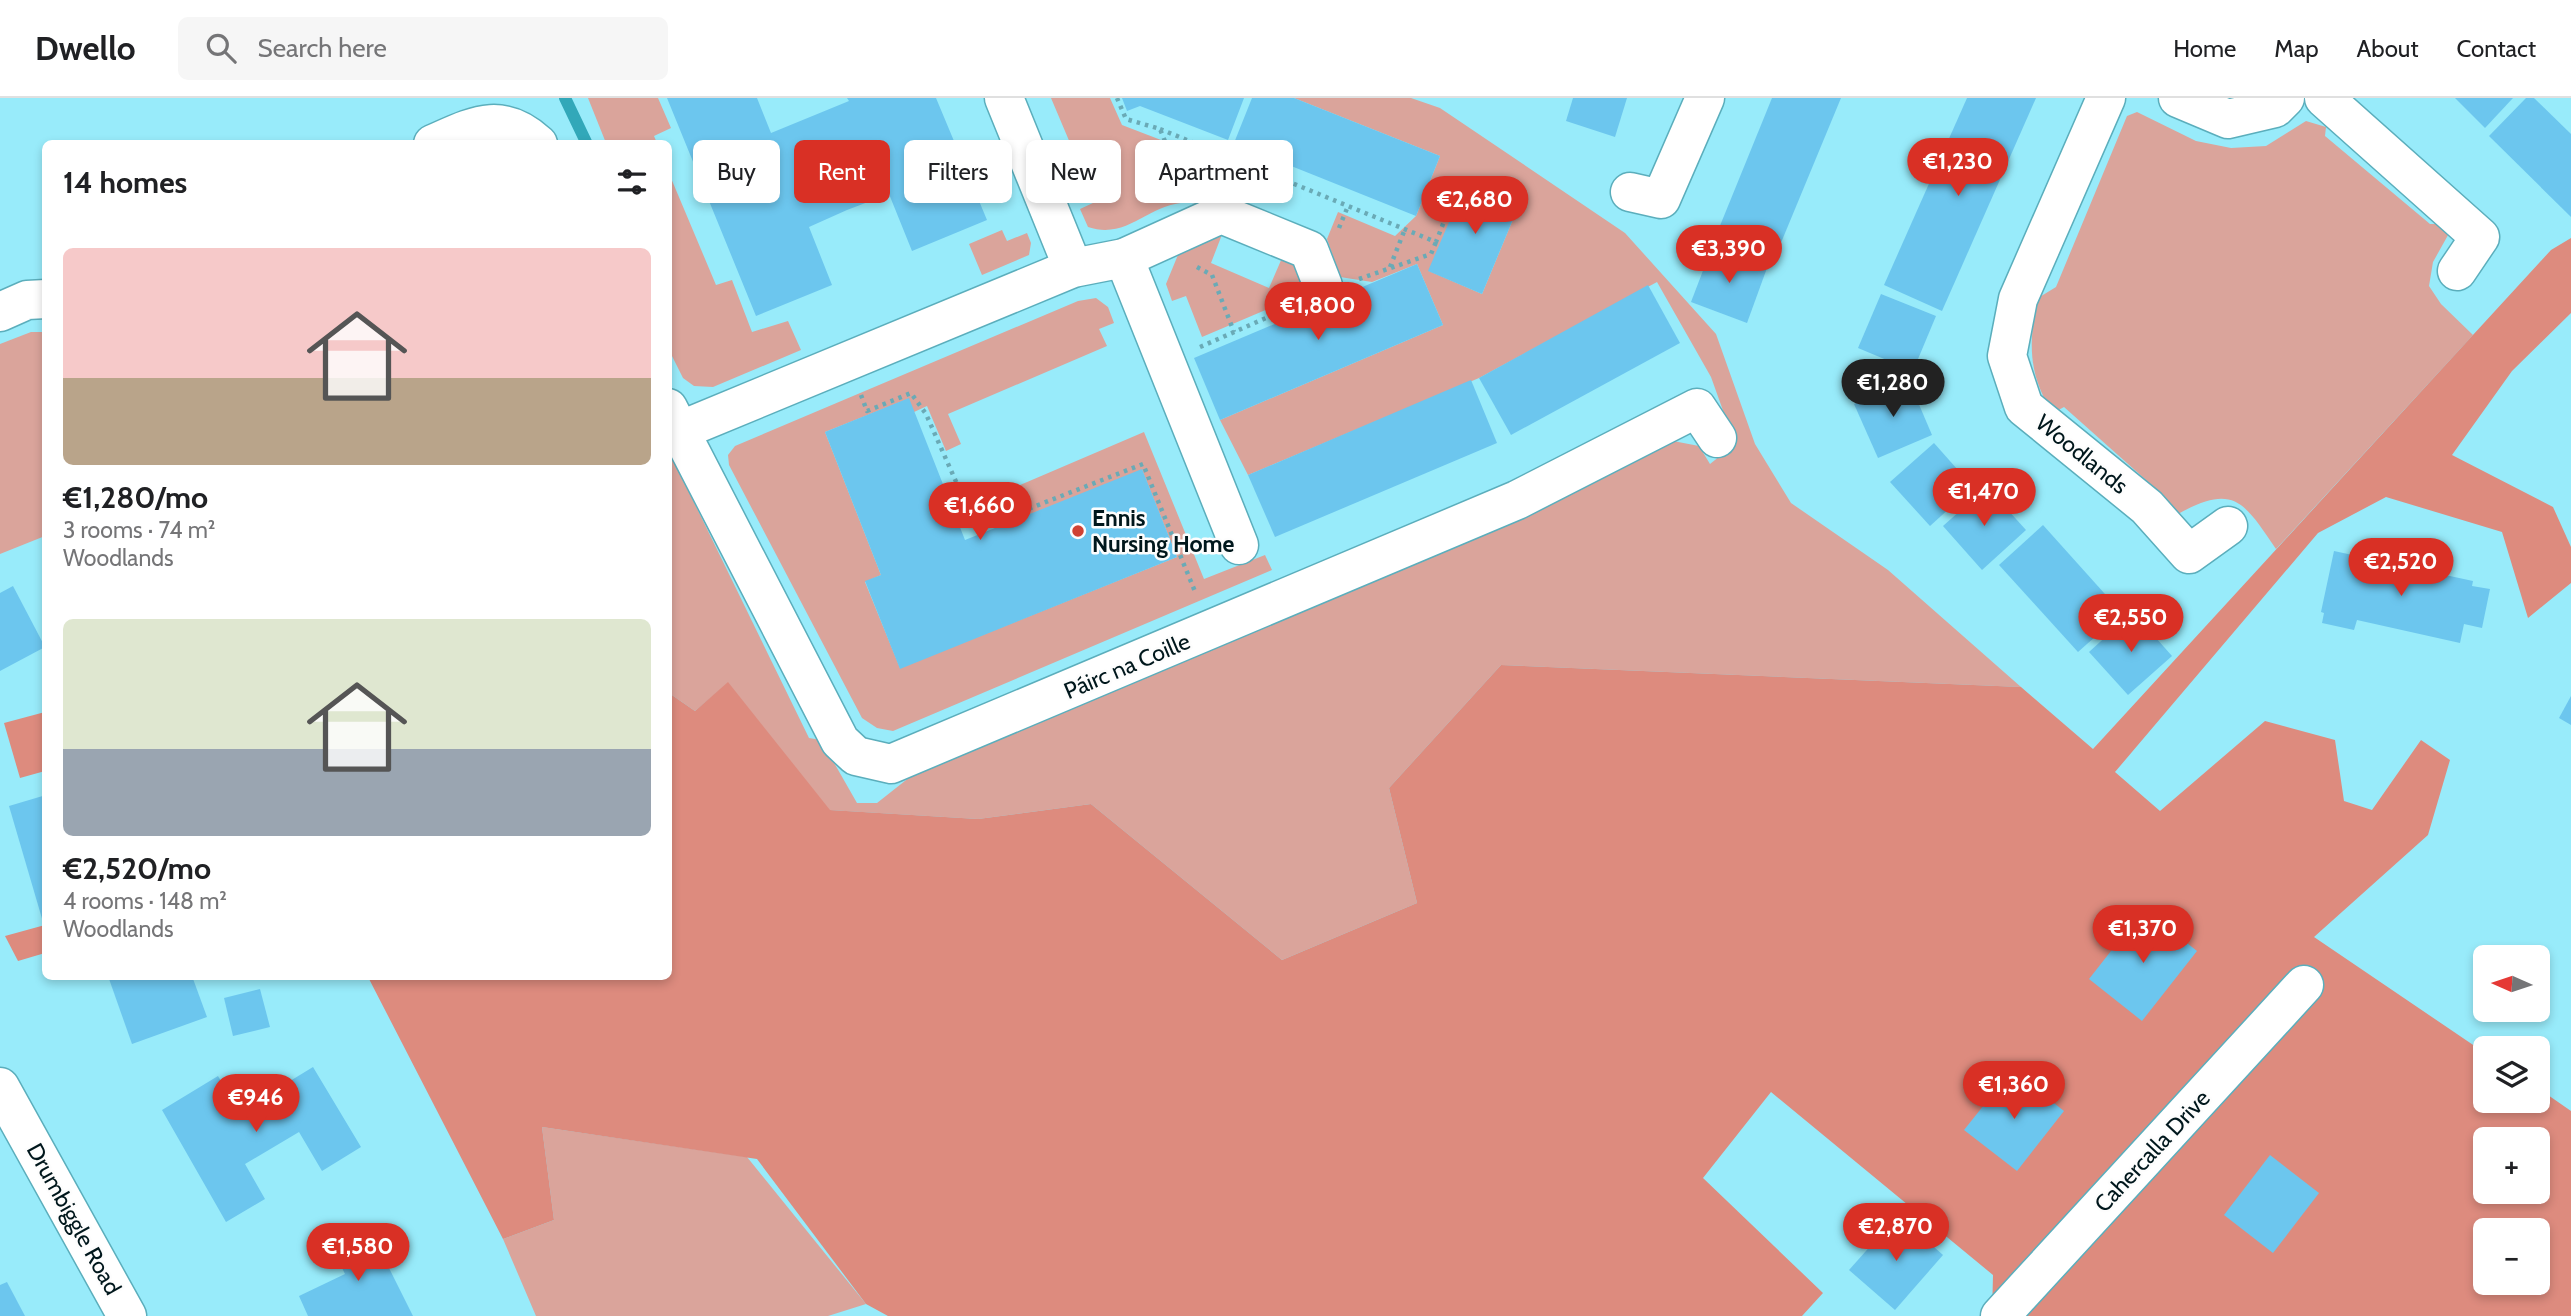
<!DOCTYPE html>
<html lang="en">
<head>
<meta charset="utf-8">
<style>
  :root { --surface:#fff; --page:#f6f6f6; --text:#202124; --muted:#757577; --line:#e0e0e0; --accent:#d93025 }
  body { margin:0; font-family:Cabin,sans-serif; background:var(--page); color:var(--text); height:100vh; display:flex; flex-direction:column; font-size:26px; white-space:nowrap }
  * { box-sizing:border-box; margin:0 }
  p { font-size:23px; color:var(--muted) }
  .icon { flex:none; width:38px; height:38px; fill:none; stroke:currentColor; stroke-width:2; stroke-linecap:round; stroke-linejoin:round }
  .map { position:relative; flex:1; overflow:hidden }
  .panel { position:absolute; left:42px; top:42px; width:630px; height:840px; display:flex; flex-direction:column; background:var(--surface); border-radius:10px; box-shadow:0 4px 10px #0003 }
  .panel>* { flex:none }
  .banner { position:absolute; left:693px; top:42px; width:665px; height:63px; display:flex; gap:14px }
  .needle { width:46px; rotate:273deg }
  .tools { position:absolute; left:2473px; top:847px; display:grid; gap:14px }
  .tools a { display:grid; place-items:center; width:77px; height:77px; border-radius:10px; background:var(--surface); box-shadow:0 4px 10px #0003; font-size:35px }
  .price { position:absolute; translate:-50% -60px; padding:0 16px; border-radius:24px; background:var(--accent); color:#fff; font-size:23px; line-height:46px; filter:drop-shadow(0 2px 4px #0008) }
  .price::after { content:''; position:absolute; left:50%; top:42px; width:21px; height:16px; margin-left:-10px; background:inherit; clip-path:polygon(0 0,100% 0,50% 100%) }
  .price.current { background:#222; color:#fff }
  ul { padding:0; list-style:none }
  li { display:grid; align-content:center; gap:14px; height:371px; padding:0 21px }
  li span { display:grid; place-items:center; height:217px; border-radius:10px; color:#555 }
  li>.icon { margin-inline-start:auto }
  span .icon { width:126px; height:126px; fill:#fffc; stroke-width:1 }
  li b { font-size:30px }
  h2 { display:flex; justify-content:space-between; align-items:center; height:84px; padding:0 21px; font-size:30px }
  .tag { padding:0 24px; border-radius:10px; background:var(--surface); box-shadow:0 4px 10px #0003; font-size:24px; line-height:63px }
  .tag.current { background:var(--accent); color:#fff }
  header { display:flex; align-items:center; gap:42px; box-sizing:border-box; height:98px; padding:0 35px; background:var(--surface); border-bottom:2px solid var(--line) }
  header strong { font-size:33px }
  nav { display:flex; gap:38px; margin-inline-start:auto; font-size:24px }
  .search { width:490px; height:63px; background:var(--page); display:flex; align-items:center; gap:18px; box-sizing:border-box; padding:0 24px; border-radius:10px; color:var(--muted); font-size:26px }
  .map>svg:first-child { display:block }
  .green { fill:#daa49b; fill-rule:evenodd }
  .forest { fill:#dd8b7e; fill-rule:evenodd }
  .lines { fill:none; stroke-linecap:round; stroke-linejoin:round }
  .stream { stroke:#32a8b9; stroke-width:12 }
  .building { fill:#6cc6ee }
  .minor-casing { stroke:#5baebc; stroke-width:41 }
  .path { stroke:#6aaab6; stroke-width:4.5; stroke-dasharray:3.5 5; stroke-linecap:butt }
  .minor { stroke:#fff; stroke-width:38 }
  .poi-dot { fill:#cf4234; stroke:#fdfdfd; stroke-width:2.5 }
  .labels { text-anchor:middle; stroke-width:5; stroke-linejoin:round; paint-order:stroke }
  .street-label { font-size:23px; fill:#00171c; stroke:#fdfdfd }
  .poi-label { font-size:23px; font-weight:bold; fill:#00171c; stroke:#fdfdfd; text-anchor:start }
</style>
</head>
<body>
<header>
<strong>Dwello</strong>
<div class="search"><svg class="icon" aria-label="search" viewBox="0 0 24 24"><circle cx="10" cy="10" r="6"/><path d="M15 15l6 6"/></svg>Search here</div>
<nav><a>Home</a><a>Map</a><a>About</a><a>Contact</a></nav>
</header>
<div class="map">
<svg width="2571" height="1218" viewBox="0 0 2571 1218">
  <rect width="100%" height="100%" fill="#98ebfa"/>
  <g class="green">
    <path d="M588 0H658L671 30 654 38 657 45H606Z"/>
    <path d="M1051 0H1110L1122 27 1226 67 1216 92 1198 106C1153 97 1132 144 1088 129L1080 111 1095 104Z"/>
    <path d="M1294 0H1411L1440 10 1625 135 1716 236 1755 346 1791 405 1888 472 2021 589 1501 567 1389 690 1417 805 1282 862 1091 706 978 721 829 712 728 585 695 613 669 595 668 351 809 640 821 642 857 705H877L915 675 1668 342 1699 348 1710 366 1735 346 1711 279 1657 184 1479 280 1248 377 1220 322 1443 227 1417 166 1372 184 1340 179 1327 141 1338 114 1395 138 1416 118 1440 58ZM1468 80 1521 102 1482 196 1429 173Z"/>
    <path d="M2137 14 2196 43 2231 50 2266 48 2306 23 2326 29 2325 38 2430 126H2447L2452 130 2433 164 2429 188 2441 206 2473 237 2276 451C2244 404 2234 385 2178 416L2151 400 2146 382 2064 309 2053 315C2028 278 2028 243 2038 200L2056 189 2127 18Z"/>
    <path d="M668 73 716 187 732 182 752 234 788 223 801 252 713 289 694 288 683 280 669 252Z"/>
    <path d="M1002 132 1007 143 1027 135 1031 145 1029 157 982 177 969 146Z"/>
    <path d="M1223 134 1211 165 1269 190 1282 160 1294 163 1308 194 1202 239 1186 198 1172 203 1166 186 1180 152Z"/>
    <path d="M1096 200 1108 209 1114 225 1099 231 1107 248 948 316 961 346 946 353 927 308 914 314 908 301 825 334 881 477 865 484 900 570 1177 459 1142 372 1011 424 999 396 1144 334 1204 481 1265 457 1272 472 893 633 877 630 862 620 729 367 728 357 735 348 1078 203Z"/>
    <path d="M31 234H45V438L0 456V246Z"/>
    <path d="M542 1029 747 1059 866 1206 828 1218H536L503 1141 554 1122Z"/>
  </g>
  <g class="forest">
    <path d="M2571 140V215L2512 273 2452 357 2553 409 2571 449V485L2528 520 2502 434 2386 399 2318 435 2115 674 2160 713 2265 623 2335 642 2344 703 2372 712 2421 642 2450 662 2428 737 2314 839 2485 955V1003H2538V990L2571 1013V1218H1992L1993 1177 1771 994 1703 1080 1823 1195 1802 1218H888L866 1206 757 1061 542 1029 554 1122 503 1141 368 879 668 878 669 595 695 613 728 584 830 712 978 721 1091 706 1282 862 1417 805 1389 690 1501 567 2021 589 2093 651 2551 152ZM2485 1041H2538V1094H2485ZM2485 1132H2538V1185H2485Z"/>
    <path d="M45 614V673L20 680 4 625Z"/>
    <path d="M45 827V855L18 863 5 838Z"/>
  </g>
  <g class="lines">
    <path class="stream" d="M565 0 587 46"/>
  </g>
  <g class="building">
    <path d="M667 0H757L771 35 849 3 847 0H936L987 122 912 153 889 96 847 112 809 129 832 187 756 218Z"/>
    <path d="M1122 0H1244L1228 42 1140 8 1127 13Z"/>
    <path d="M1252 0H1294L1440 58 1416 118 1234 45Z"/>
    <path d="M1573 0H1627L1615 39 1566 23Z"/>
    <path d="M1772 0H1841L1773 164 1715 140Z"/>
    <path d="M1967 0H2036L1942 213 1884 187Z"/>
    <path d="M2455 0H2513L2485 30Z"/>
    <path d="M2526 0H2534L2571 36V119L2489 38Z"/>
    <path d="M1468 80 1521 102 1482 196 1428 173Z"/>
    <path d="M1712 149 1767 170 1747 225 1691 204Z"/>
    <path d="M1417 166 1443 227 1220 322 1194 260Z"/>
    <path d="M1648 187 1680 245 1511 337 1479 280Z"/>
    <path d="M1881 196 1936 218 1913 273 1858 250Z"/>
    <path d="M1471 282 1497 345 1275 439 1248 377Z"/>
    <path d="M1909 283 1932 337 1878 360 1854 306Z"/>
    <path d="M909 300 965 442 1142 371 1177 459 900 571 865 483 881 477 825 334Z"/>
    <path d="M1934 345 1973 389 1930 428 1890 384Z"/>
    <path d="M1987 389 2026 432 1982 472 1943 428Z"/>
    <path d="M2043 427 2122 515 2078 554 1999 467Z"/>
    <path d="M2334 453 2473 483 2472 488 2490 491 2482 530 2464 526 2460 545 2357 522 2354 532 2322 525 2324 515 2321 514Z"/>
    <path d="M13 488 45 549 0 573V495Z"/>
    <path d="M2133 514 2172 558 2128 597 2089 554Z"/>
    <path d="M2571 598V627L2559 620Z"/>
    <path d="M46 697V823L43 824 9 708Z"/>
    <path d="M2144 811 2197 853 2142 923 2089 881Z"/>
    <path d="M108 878H192L207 919 132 946Z"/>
    <path d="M260 891 270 929 233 938 224 900Z"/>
    <path d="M313 969 361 1049 322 1073 299 1034 245 1066 265 1101 226 1124 162 1012 218 978 239 1014Z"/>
    <path d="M2012 972 2064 1013 2017 1073 1964 1032Z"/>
    <path d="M2270 1057 2319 1095 2273 1155 2224 1117Z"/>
    <path d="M1898 1117 1943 1157 1895 1212 1849 1172Z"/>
    <path d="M368 1128 413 1218H308L299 1198 345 1176 330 1145Z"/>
    <path d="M7 1184 25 1218H0V1187Z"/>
  </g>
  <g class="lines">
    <g class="minor-casing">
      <g id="minor">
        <path d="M1004 0 1073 170"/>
        <path d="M2106 0 2018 201 2007 258 2024 309 2147 409 2189 456 2228 428"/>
        <path d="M2178 0 2228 21 2275 10 2285 0"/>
        <path d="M2324 0 2480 139 2457 173"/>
        <path d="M433 46C474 28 501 12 538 46"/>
        <path d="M1630 94 1661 101 1705 0"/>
        <path d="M1124 160 1239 447"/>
        <path d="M0 214 27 202 46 201"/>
        <path d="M668 310 840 643 856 658 891 666 1517 402 1697 310 1717 340"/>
        <path d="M679 333 1073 170 1124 160 1221 116 1309 152 1323 188"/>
        <path d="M0 989 127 1218"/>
        <path d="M2000 1218 2304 887"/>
      </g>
    </g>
    <g class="path">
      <path d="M1117 0 1126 21 1160 31 1184 90"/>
      <path d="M1160 31 1436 144 1455 95"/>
      <path d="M1339 130 1348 108"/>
      <path d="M1197 169 1212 177 1234 234"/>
      <path d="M1390 169 1405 131"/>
      <path d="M1359 181 1431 156 1436 144"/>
      <path d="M1200 249 1291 209"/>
      <path d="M861 297 867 313 911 295 926 316 977 431 1143 366 1196 496"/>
    </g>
    <use href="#minor" class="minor"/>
  </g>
  <circle class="poi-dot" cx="1078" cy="433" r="7"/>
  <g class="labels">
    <g class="street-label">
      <text transform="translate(2082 356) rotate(39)" y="8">Woodlands</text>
      <text transform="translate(1127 568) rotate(-23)" y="8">Páirc na Coille</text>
      <text transform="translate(2152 1053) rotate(-47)" y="8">Cahercalla Drive</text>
      <text transform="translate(74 1121) rotate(61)" y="8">Drumbiggle Road</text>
    </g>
    <g class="poi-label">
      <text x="1092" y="428">Ennis<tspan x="1092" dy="26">Nursing Home</tspan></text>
    </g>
  </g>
</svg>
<div class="tools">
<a><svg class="needle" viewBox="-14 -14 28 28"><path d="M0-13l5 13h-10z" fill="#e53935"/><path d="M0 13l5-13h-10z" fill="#757577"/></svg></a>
<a><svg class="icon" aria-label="layers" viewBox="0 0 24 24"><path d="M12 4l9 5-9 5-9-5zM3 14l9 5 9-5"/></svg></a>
<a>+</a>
<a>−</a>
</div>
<b class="price" style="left:1958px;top:100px">€1,230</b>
<b class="price" style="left:1475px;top:138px">€2,680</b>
<b class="price" style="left:1729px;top:187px">€3,390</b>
<b class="price" style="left:1318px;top:244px">€1,800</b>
<b class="price current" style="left:1893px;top:321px">€1,280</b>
<b class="price" style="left:1984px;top:430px">€1,470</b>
<b class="price" style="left:980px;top:444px">€1,660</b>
<b class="price" style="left:2401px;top:500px">€2,520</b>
<b class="price" style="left:2131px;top:556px">€2,550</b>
<b class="price" style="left:2143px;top:867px">€1,370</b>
<b class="price" style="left:2014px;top:1023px">€1,360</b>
<b class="price" style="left:256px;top:1036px">€946</b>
<b class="price" style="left:1896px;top:1165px">€2,870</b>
<b class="price" style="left:358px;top:1185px">€1,580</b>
<div class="banner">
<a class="tag">Buy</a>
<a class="tag current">Rent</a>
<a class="tag">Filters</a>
<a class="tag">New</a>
<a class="tag">Apartment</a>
</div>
<section class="panel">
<h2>14 homes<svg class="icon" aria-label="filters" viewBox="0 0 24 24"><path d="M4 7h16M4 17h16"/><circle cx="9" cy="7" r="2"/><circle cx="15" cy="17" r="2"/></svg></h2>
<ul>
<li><span style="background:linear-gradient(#f6c9c9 60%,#b9a48a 0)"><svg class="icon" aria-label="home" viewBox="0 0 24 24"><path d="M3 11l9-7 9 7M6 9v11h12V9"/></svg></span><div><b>€1,280/mo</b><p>3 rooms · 74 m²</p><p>Woodlands</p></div></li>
<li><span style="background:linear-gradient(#dfe7d0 60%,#9aa5b1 0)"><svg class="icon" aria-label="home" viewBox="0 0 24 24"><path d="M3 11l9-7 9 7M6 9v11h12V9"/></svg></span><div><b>€2,520/mo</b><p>4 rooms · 148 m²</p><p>Woodlands</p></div></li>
</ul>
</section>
</div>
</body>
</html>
